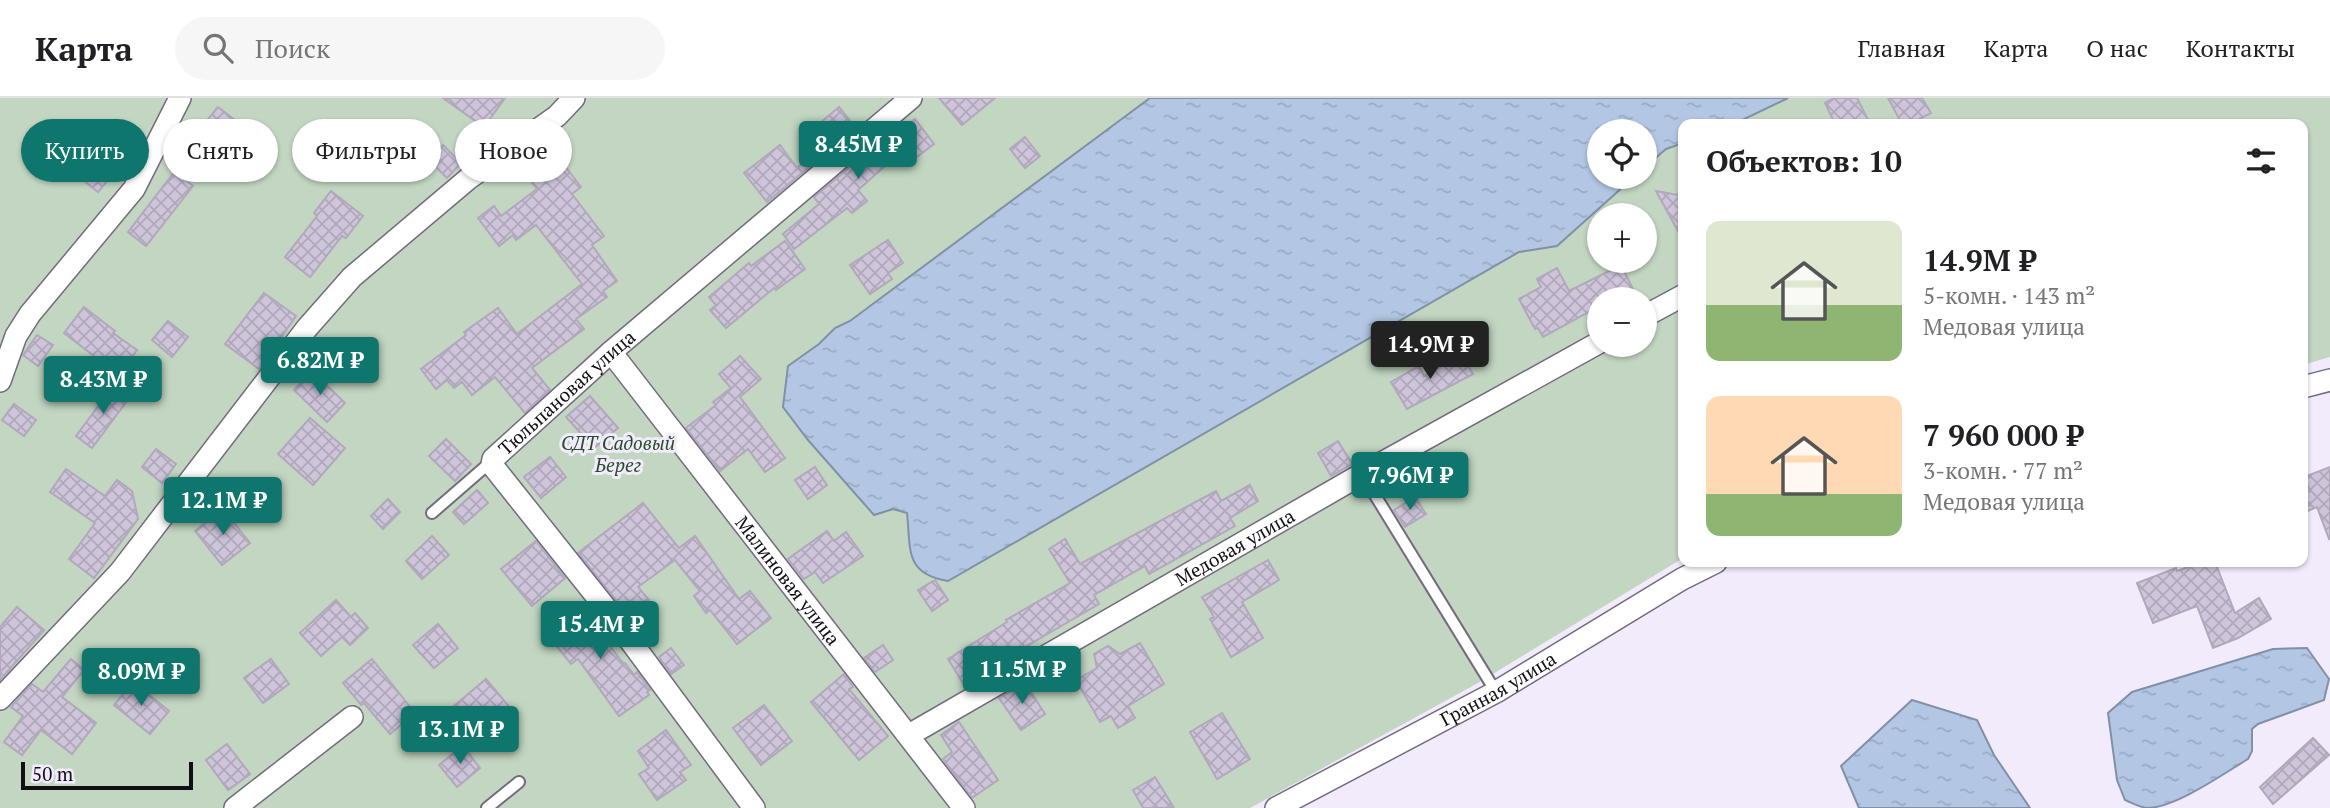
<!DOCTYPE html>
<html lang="ru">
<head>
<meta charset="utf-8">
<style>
  :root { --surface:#fff; --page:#f6f6f6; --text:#202124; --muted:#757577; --line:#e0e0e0; --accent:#0f766e }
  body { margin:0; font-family:"PT Serif",serif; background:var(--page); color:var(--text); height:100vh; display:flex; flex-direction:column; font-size:26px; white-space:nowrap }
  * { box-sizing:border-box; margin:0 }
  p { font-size:23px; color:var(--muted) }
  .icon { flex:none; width:38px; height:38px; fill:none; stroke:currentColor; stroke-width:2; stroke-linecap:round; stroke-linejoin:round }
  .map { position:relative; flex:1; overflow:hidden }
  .details { position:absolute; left:1678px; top:21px; width:630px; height:448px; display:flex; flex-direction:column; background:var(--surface); border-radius:14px; box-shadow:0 2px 5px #0004 }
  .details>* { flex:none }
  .hud { position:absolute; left:21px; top:21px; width:665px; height:63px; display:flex; gap:14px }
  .tools { position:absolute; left:1587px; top:21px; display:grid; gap:14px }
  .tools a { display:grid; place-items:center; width:70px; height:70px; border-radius:50%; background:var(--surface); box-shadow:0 2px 5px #0004; font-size:35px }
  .scale { position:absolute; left:21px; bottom:18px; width:172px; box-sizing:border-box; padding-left:7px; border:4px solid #110e15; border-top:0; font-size:19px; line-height:24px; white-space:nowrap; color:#110e15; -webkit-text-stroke:5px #f2ebfc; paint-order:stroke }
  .price { position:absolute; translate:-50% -60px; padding:0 16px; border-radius:7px; background:var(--accent); color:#fff; font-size:23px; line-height:46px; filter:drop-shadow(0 2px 4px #0008) }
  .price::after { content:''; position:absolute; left:50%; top:42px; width:21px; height:16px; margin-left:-10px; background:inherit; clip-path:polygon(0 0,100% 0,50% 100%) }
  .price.current { background:#222; color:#fff }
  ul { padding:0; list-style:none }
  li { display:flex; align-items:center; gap:21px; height:175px; padding:0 28px }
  li span { display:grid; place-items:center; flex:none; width:196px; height:140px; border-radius:14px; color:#555 }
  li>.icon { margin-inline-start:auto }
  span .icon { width:84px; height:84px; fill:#fffc; stroke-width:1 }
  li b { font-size:30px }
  h2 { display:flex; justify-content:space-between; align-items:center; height:84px; padding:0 28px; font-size:30px }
  .chip { padding:0 24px; border-radius:32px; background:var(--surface); box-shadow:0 2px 5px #0004; font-size:24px; line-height:63px }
  .chip.current { background:var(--accent); color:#fff }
  header { display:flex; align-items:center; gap:42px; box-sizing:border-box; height:98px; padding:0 35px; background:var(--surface); border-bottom:2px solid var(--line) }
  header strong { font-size:33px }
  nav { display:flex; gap:38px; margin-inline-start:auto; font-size:24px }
  .search { width:490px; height:63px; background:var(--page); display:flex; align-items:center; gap:18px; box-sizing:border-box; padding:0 24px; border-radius:38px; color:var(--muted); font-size:26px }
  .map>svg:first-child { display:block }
  .garden { fill:#c2d6c2; fill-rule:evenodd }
  .water { fill:url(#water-ripples); stroke:#8290a6; stroke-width:2 }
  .building { fill:url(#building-cross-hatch); stroke:#b1a8bc; stroke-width:2 }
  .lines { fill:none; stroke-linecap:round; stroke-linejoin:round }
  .service-casing { stroke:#746b7e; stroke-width:14 }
  .minor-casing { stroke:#746b7e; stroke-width:24 }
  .service { stroke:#fff; stroke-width:10 }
  .minor { stroke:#fff; stroke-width:21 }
  .labels { text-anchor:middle; stroke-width:6; stroke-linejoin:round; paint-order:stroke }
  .street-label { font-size:19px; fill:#110e15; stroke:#f2ebfc }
  .park-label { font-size:19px; font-style:italic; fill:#274d28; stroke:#f2ebfc }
</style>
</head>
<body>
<header>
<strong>Карта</strong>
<div class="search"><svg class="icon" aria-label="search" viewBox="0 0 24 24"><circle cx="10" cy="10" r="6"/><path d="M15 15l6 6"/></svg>Поиск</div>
<nav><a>Главная</a><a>Карта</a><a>О нас</a><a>Контакты</a></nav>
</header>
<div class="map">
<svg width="2330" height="710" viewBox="0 0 2330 710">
  <defs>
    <pattern id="water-ripples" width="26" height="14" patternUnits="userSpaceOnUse" patternTransform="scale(1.75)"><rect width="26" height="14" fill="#b3c7e4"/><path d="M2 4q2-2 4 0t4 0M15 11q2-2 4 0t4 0" fill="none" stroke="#99aac3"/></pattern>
    <pattern id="building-cross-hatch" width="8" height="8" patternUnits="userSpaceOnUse" patternTransform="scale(1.75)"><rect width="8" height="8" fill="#cec5da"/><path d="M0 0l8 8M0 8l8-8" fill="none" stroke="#b0a8ba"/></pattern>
  </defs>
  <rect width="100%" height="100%" fill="#f2ebfc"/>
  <path class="garden" d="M0 0H2330V259L2303 267V26H1684L1683 460 1478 585 1250 710H0ZM1600 33H1645V79H1600ZM1600 117H1645V163H1600ZM1600 201H1645V247H1600Z"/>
  <g class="water">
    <path d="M1150 0H1788L1734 26H1684L1683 45 1666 51 1645 69V33H1600V79H1634L1557 148 1519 154 948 483C904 476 911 451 907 415L893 411 874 417 808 342 783 309 788 268 819 246 835 230 850 223Z"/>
    <path d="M2307 550 2329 581 2324 602 2258 626 2252 631V653L2248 661C2223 676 2175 710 2147 710 2139 709 2132 705 2125 702L2117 682 2108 615 2132 594 2273 551Z"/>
    <path d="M1912 602 1977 622 1994 657 2030 710H1859L1841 668Z"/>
  </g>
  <g class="building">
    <path d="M443 0H505L484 29Z"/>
    <path d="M939 0H995L962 27Z"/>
    <path d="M1834 0H1857L1870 26H1835L1825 5Z"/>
    <path d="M1888 0H1922L1931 15 1910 26H1902Z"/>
    <path d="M218 9 240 26 228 41 221 36 215 43 200 31Z"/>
    <path d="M839 9 856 30 767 104 744 75 780 47 797 70 825 47 820 41 828 34 820 25Z"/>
    <path d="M915 21 934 46 910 64 904 56 896 63 894 60 858 92 867 103 852 115 847 110 794 151 783 136 819 106 814 99 873 50 874 51Z"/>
    <path d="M337 27 354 40 333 72 313 57Z"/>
    <path d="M1025 39 1040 58 1025 70 1010 51Z"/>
    <path d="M420 44 433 56 443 47 461 65 447 80 434 67 422 80 403 61Z"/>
    <path d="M92 59 113 76 98 94 82 81 85 77 80 74Z"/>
    <path d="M558 59 581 89 572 96 604 138 592 147 617 183 603 193 607 199 576 221 584 231 532 270 550 292 525 315 495 279 472 297 462 284 454 290 447 282 436 291 421 271 466 237 464 234 498 210 517 236 582 186 536 127 516 142 513 137 499 148 478 120 494 108 501 118 537 91 529 81Z"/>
    <path d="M175 73 193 88 146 148 128 134Z"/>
    <path d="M331 93 363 118 346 140 342 138 310 179 285 159 317 118 314 115Z"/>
    <path d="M1656 93 1684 98V144Z"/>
    <path d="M888 142 903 165 888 175 892 181 870 196 850 167Z"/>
    <path d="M785 143 805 171 776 192 774 190 726 230 710 212 716 207 709 199 749 165 751 168Z"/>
    <path d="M1621 167 1633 191 1612 201H1600V208L1543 239 1538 230 1535 231 1519 201 1541 189 1537 181 1557 170 1569 193Z"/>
    <path d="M264 195 296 218 259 271 225 246Z"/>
    <path d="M84 209 115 233 113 235 137 252 119 277 64 235Z"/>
    <path d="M168 223 188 239 172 259 152 242Z"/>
    <path d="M37 237 53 247 38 268 23 257Z"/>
    <path d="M1461 256 1473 276 1407 311 1391 284 1419 268 1424 278Z"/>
    <path d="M740 258 761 281 740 299 785 360 765 374 748 351 720 373 686 330 716 307 713 304 731 290 719 276Z"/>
    <path d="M312 273 345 305 327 324 294 292Z"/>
    <path d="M114 287 130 299 92 350 76 338Z"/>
    <path d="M590 298 618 330 594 350 566 319Z"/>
    <path d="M14 306 36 322 24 338 2 322Z"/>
    <path d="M310 320 345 350 313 387 278 356Z"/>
    <path d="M446 341 471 366 455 383 429 358Z"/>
    <path d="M1338 343 1352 366 1331 378 1318 355Z"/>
    <path d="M156 351 176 366 162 385 142 369Z"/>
    <path d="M550 359 566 379 541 400 524 379Z"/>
    <path d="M815 369 827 387 808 401 795 382Z"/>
    <path d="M2330 369V440L2329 441 2317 409 2303 415V396L2310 393 2304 379Z"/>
    <path d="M66 371 105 398 117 382 132 393 138 421 94 480 69 461 95 425 50 394Z"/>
    <path d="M1250 387 1258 403 1230 420 1235 428 1149 476 1145 468 1094 497 1099 506 1008 559 1011 563 985 578 983 576 964 587 948 561 1007 524 1006 522 1070 485 1049 451 1065 441 1080 466 1216 393 1221 403Z"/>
    <path d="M477 392 488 405 464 426 453 414Z"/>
    <path d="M1415 399 1426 416 1405 429 1394 412Z"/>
    <path d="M388 401 400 414 383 431 371 418Z"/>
    <path d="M643 405 679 450 695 438 739 501 750 493 771 520 737 546 710 512 706 515 694 498 700 493 675 462 638 489 649 502 628 517 578 455Z"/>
    <path d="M223 411 250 445 222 467 195 433Z"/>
    <path d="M827 433 834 443 846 434 863 458 823 485 815 474 804 481 788 461Z"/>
    <path d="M432 438 449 457 422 481 406 463Z"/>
    <path d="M536 443 565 480 532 508 501 471Z"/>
    <path d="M1268 462 1279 482 1242 504 1263 540 1231 559 1210 521 1214 519 1202 499Z"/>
    <path d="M2202 464H2215L2235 515 2259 500 2271 521 2238 540 2213 550 2197 508 2153 525 2137 485 2176 470 2177 473Z"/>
    <path d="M935 482 948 502 932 513 918 492Z"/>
    <path d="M336 502 351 519 355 515 368 530 350 547 342 539 321 558 300 535Z"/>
    <path d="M588 508 606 533 601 537 624 566 625 565 634 577 637 574 650 592 647 594 649 597 619 618 578 561 571 566 549 539Z"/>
    <path d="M17 509 44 532 0 582V529Z"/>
    <path d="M438 526 458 550 434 570 413 547Z"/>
    <path d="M1140 545 1164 586 1128 608 1135 620 1118 630 1111 618 1100 624 1076 582 1097 570 1094 556 1108 548 1120 556Z"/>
    <path d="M883 547 893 562 875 574 864 560Z"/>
    <path d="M671 550 684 567 671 576 659 559Z"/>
    <path d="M71 561 84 572 62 599 96 625 72 656 41 632 22 657 4 644 23 618 11 609 32 586 43 594Z"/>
    <path d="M271 561 289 586 263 605 244 580Z"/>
    <path d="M372 561 415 615 390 636 364 605 361 607 343 585Z"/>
    <path d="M844 576 853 589 849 591 888 638 859 662 811 604Z"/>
    <path d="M486 581 512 612 473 644 462 630 468 625 454 608Z"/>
    <path d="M133 584 169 613 150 636 114 607Z"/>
    <path d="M1025 585 1045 616 1021 632 999 600Z"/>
    <path d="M764 607 792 643 761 667 733 630Z"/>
    <path d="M1222 615 1250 661 1217 681 1190 634Z"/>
    <path d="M959 624 998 682 972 700 943 661 952 654 941 637Z"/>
    <path d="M666 632 691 667 680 674 686 682 657 702 639 676 649 670 638 653Z"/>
    <path d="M2313 640 2329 657 2273 706 2260 689Z"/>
    <path d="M227 646 250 676 228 692 206 662Z"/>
    <path d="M463 648 480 670 457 689 439 667Z"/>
    <path d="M1155 679 1174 710H1143L1133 692Z"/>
  </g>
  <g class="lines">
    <g class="service-casing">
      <g id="service">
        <path d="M1362 376 1496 594"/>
        <path d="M432 415 493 362"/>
        <path d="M487 710 519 684"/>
      </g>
    </g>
    <g class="minor-casing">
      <g id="minor">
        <path d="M1645 218 1684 197"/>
        <path id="s1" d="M611 254 964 710"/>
        <path d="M0 283 16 238 30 216 134 91 180 0"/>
        <path d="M2303 289 2330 282"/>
        <path d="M0 601 120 474 307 230 352 179 468 81 557 18 574 0"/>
        <path id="s2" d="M909 637 1362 376 1600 244"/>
        <path d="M235 710 352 619"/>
        <path id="s3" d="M754 710 609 514 492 367 493 361 611 254 911 0"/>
        <path id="s4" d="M1276 710 1496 594 1682 481 1716 464"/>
      </g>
    </g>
    <use href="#service" class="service"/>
    <use href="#minor" class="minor"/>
  </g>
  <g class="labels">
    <g class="street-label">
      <text dy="7" stroke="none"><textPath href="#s3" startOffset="537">Тюльпановая улица</textPath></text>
      <text dy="7" stroke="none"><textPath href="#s2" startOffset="376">Медовая улица</textPath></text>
      <text dy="7" stroke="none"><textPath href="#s1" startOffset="289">Малиновая улица</textPath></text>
      <text dy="7" stroke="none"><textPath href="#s4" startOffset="252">Гранная улица</textPath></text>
    </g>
    <g class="park-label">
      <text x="618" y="352">СДТ Садовый<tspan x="618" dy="22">Берег</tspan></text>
    </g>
  </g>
</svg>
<div class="tools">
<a><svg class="icon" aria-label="locate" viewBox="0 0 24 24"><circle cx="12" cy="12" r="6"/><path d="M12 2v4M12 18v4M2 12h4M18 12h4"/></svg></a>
<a>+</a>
<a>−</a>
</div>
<div class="scale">50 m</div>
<b class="price" style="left:858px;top:83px">8.45M ₽</b>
<b class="price current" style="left:1430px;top:283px">14.9M ₽</b>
<b class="price" style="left:320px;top:299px">6.82M ₽</b>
<b class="price" style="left:103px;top:318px">8.43M ₽</b>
<b class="price" style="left:1410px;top:414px">7.96M ₽</b>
<b class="price" style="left:223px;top:439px">12.1M ₽</b>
<b class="price" style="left:600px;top:563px">15.4M ₽</b>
<b class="price" style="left:1022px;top:608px">11.5M ₽</b>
<b class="price" style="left:141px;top:610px">8.09M ₽</b>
<b class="price" style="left:460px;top:668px">13.1M ₽</b>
<div class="hud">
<a class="chip current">Купить</a>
<a class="chip">Снять</a>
<a class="chip">Фильтры</a>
<a class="chip">Новое</a>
</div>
<section class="details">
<h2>Объектов: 10<svg class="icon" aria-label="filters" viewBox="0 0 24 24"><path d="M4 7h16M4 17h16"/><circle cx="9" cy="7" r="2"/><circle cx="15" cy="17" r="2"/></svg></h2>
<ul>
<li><span style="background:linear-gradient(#dfe7d0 60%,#8fb573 0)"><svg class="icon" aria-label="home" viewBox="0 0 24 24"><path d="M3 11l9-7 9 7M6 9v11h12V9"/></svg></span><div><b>14.9M ₽</b><p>5-комн. · 143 m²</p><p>Медовая улица</p></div></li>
<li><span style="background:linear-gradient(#ffd9b3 70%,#8fb573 0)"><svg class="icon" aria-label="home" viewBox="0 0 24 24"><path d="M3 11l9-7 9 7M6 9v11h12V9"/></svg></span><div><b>7 960 000 ₽</b><p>3-комн. · 77 m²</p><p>Медовая улица</p></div></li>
</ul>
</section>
</div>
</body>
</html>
